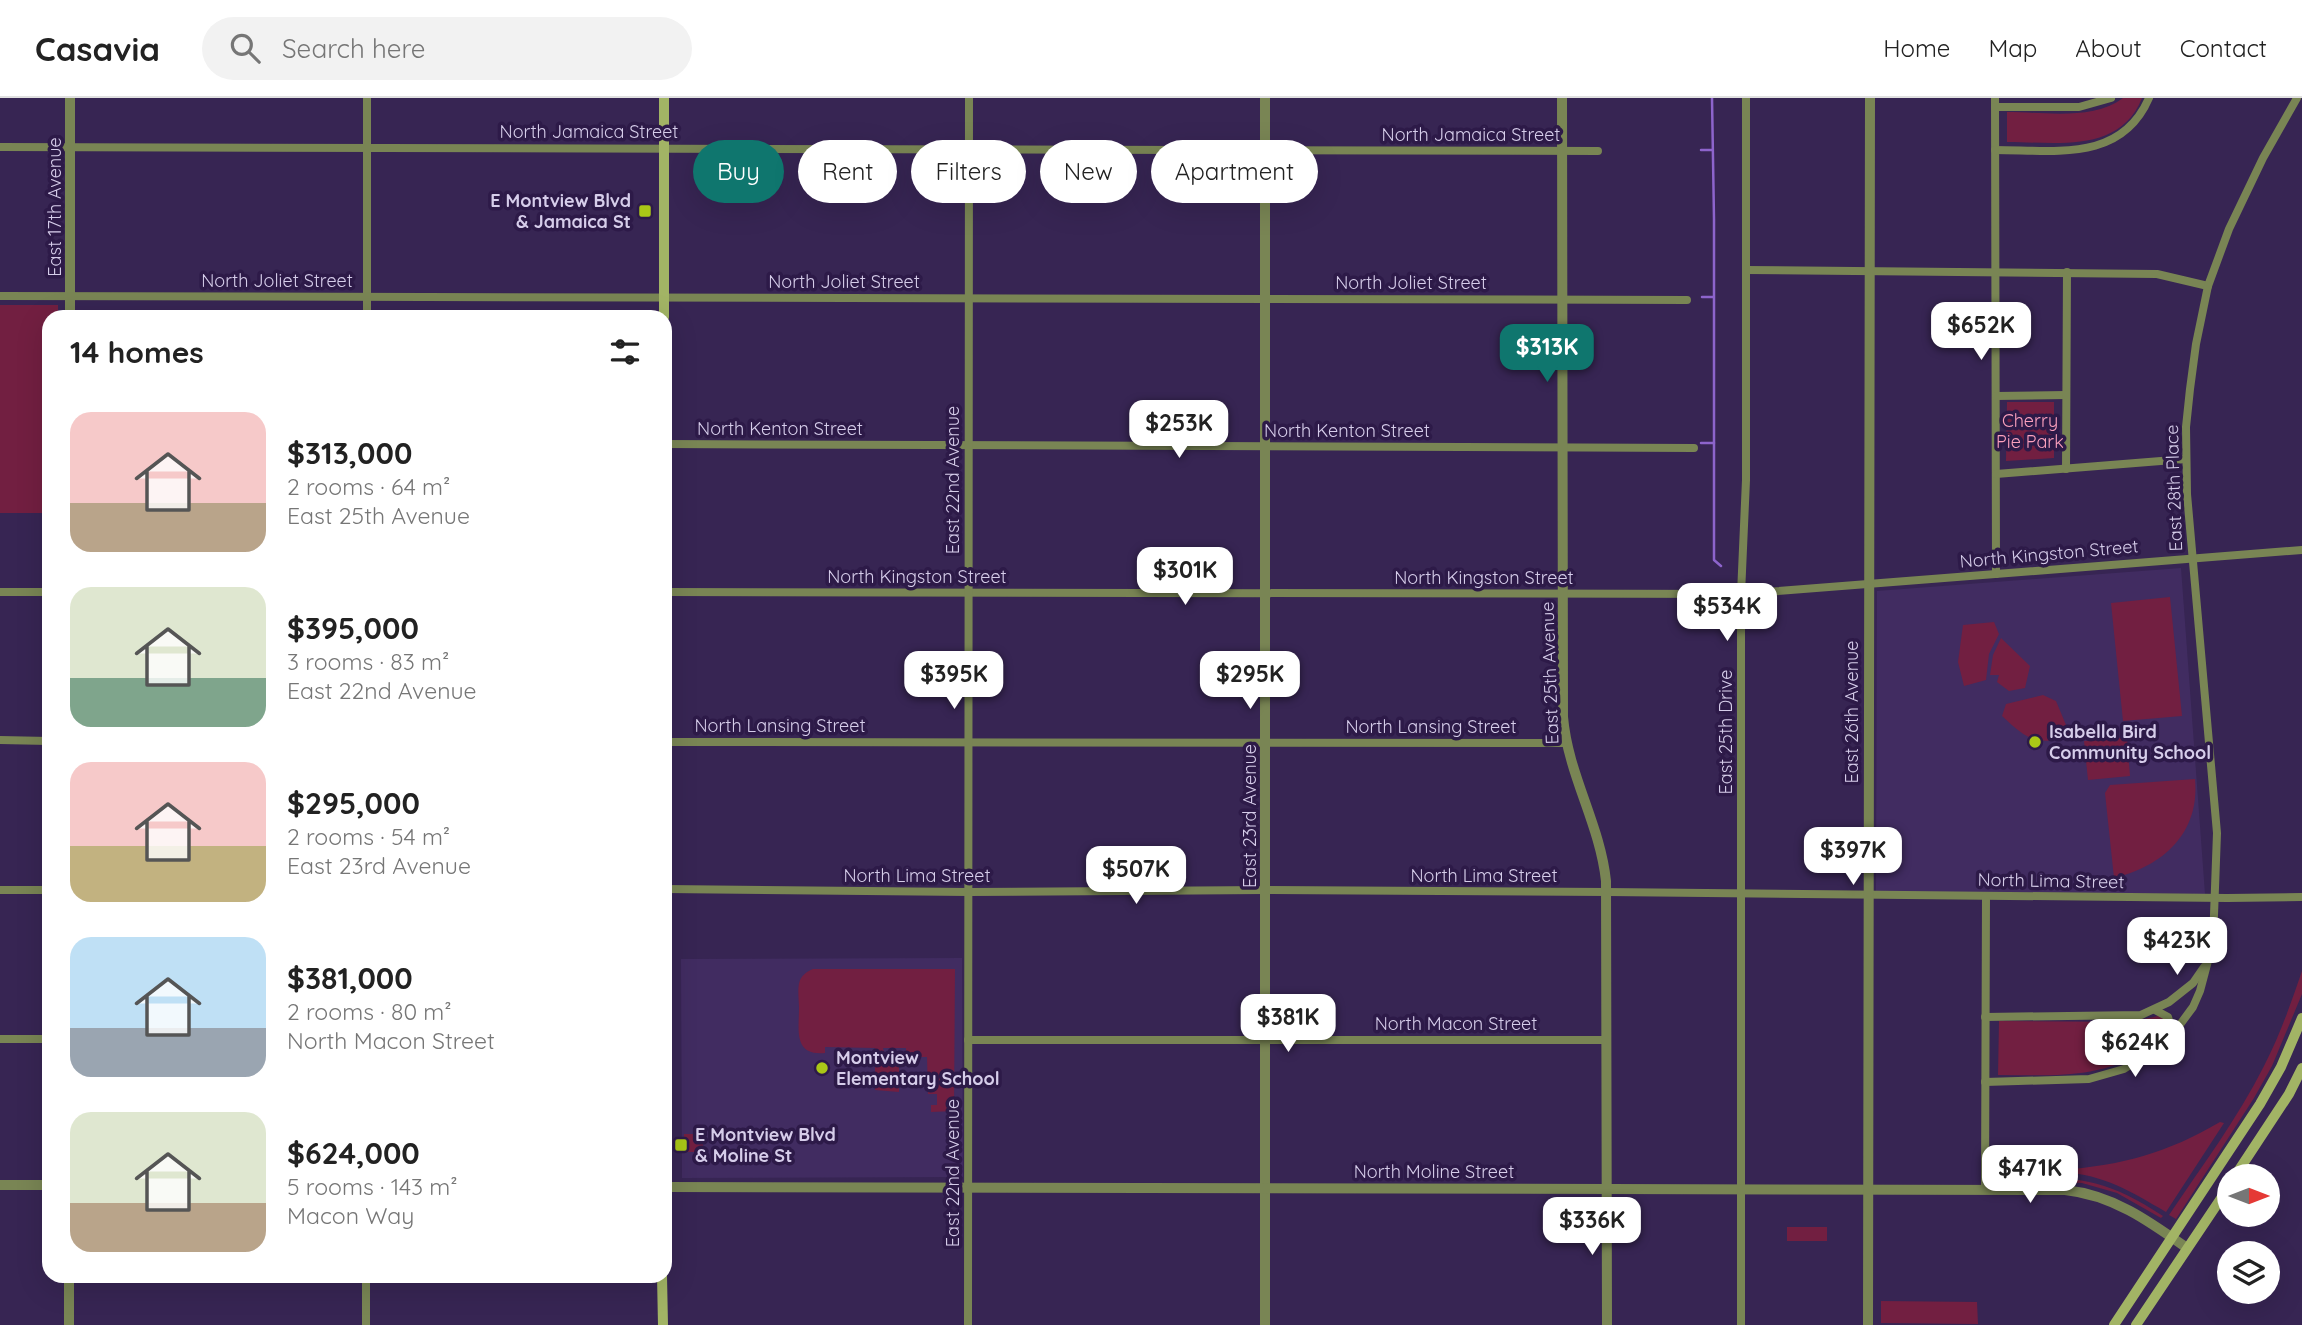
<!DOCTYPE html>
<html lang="en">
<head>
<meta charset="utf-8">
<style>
  :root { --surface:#fff; --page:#f2f2f2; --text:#222; --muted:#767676; --line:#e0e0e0; --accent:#0f766e }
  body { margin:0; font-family:Quicksand,sans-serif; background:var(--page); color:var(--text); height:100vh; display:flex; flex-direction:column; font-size:26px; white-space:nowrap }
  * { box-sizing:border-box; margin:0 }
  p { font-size:23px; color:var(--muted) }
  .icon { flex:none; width:38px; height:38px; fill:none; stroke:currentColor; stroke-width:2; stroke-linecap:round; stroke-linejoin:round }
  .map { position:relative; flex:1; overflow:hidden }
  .sheet { position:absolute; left:42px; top:212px; width:630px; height:973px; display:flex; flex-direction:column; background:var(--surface); border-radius:21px; box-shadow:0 7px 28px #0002 }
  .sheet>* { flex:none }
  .banner { position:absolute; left:693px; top:42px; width:665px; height:63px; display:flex; gap:14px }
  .needle { width:46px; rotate:90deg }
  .controls { position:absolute; left:2217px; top:1066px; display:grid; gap:14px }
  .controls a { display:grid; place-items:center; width:63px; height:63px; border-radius:50%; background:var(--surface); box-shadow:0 7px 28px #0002; font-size:35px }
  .price { position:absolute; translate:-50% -60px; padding:0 16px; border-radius:14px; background:#fff; color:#222; font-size:23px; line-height:46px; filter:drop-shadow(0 2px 4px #0008) }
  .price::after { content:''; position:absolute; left:50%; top:42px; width:21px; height:16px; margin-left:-10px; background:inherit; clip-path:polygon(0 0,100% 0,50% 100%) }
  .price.active { background:var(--accent); color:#fff }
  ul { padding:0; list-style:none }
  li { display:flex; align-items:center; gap:21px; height:175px; padding:0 28px }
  li span { display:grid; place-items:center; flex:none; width:196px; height:140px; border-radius:21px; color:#555 }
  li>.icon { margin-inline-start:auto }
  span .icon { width:84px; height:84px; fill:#fffc; stroke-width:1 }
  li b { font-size:30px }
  h2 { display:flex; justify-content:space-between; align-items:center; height:84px; padding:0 28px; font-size:30px }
  .chip { padding:0 24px; border-radius:32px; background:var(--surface); box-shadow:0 7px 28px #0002; font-size:24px; line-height:63px }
  .chip.active { background:var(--accent); color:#fff }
  header { display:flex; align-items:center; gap:42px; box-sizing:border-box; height:98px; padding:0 35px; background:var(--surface); border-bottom:2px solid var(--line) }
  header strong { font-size:33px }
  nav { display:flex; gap:38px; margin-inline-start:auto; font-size:24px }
  .search { width:490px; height:63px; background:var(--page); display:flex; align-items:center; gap:18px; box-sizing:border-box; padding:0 24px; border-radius:38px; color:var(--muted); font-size:26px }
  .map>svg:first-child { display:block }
  .built { fill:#412c61 }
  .green { fill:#721f41 }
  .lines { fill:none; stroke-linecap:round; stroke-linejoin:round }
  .stream { stroke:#8d64cc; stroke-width:2.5 }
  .minor { stroke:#798554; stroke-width:8 }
  .tertiary { stroke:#798554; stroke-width:10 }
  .secondary { stroke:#a2b465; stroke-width:10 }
  .poi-dot { fill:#aac717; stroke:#2d1a48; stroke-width:2.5 }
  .labels { text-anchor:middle; stroke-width:7; stroke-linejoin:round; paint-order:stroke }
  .street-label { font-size:18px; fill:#d6cdea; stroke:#2d1a48 }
  .poi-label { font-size:18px; font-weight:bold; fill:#d6cdea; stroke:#2d1a48; text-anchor:start }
  .park-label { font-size:18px; fill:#fba0bd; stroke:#2d1a48 }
</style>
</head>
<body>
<header>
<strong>Casavia</strong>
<div class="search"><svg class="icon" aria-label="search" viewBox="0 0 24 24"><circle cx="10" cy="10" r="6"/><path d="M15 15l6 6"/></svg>Search here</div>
<nav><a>Home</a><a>Map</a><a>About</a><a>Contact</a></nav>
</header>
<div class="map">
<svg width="2302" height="1227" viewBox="0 0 2302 1227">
  <rect width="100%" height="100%" fill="#372553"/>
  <g class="built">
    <path d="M2181 470 2205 796 1876 795 1877 493Z"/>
    <path d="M962 860 963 1079 682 1080 681 861Z"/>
  </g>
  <g class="green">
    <path d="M2123 0H2142C2120 56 2055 44 2007 44V14C2044 14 2092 23 2123 0Z"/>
    <path d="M0 207H58V219H49V415H0Z"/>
    <path d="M2007 304H2054V360L2006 363Z"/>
    <path d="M2170 499 2182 618 2123 623 2111 505Z"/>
    <path d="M1994 524 1999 536 1989 556 1986 582 1964 588 1958 564 1963 527Z"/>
    <path d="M2001 540 2030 568 2025 590 2009 593 1997 584 1999 577H1990L1993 557Z"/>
    <path d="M2043 597 2056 603 2071 639C2035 647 2029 643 2002 618L2006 606Z"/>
    <path d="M2127 639 2130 678 2088 682 2084 643Z"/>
    <path d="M2195 681C2200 735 2163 768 2114 780L2105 695 2110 687Z"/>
    <path d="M813 871H955L954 1013 931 1014V1007H937V996H928L927 959H906V950H883L884 954H899V994L875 992V950L825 949V955C793 958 799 932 799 910 799 902 797 890 800 882 803 876 808 873 813 871Z"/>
    <path d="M2302 873V896L2272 968 2254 1000 2176 1121 2169 1117C2202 1068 2238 1020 2264 968 2280 937 2291 905 2302 873Z"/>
    <path d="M2158 918 2163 920 2167 930C2161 940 2152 947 2143 953 2099 982 2048 977 1998 977L1999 923 2130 924Z"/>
    <path d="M2220 1024 2224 1025 2166 1114C2130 1093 2105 1077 2062 1074V1072C2123 1067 2167 1055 2220 1024Z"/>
    <rect x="684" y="1036" width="19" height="18"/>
    <path d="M2000 1079C2071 1079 2101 1077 2163 1118L2161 1120 2117 1095 2082 1085 2000 1082Z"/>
    <rect x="1787" y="1129" width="40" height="14"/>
    <path d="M1881 1203 1977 1204 1978 1226 1881 1225Z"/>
  </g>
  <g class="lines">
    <g class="stream">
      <path d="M1712 0 1714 121V462L1721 468"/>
      <path d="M1701 52H1712"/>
      <path d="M1702 199H1713"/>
      <path d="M1701 345H1714"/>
    </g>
    <g class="minor">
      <path d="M1995 0 1996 476"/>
      <path d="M1995 9H2079L2111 0"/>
      <path d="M0 49 1598 53"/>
      <path d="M1995 52C2054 52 2121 65 2149 0"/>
      <path d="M1746 172 2157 176 2208 188"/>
      <path d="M0 198 1687 202"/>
      <path d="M367 219V0"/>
      <path d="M1996 298 2066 297"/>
      <path d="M665 346 1694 350"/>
      <path d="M2066 371 2067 174"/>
      <path d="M1996 376 2186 361"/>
      <path d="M0 494H49"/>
      <path d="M665 494 1741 496 2302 452"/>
      <path d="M0 642 49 643"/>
      <path d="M665 644 1566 645"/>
      <path d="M665 791 968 794 1265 792 1607 794 2227 800 2302 799"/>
      <path d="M0 792H49"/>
      <path d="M2155 912 2168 919 2173 936"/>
      <path d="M1985 919 2141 917 2169 904 2193 885 2204 869"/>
      <path d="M0 941H49"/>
      <path d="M968 942H1607"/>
      <path d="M1985 984 2089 981 2124 971 2158 949 2173 936 2193 909 2200 893 2213 844 2217 735 2187 396 2186 329 2190 291 2196 246 2208 188 2229 131 2263 60 2297 0"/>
      <path d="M1985 1092 1986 798"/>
      <path d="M366 1178V1227"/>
      <path d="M968 1227 969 0"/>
      <path d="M1741 1227V496L1746 382V0"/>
    </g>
    <g class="tertiary">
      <path d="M1265 0V1227"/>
      <path d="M1562 0 1563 619C1568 677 1600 726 1606 783L1607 1227"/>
      <path d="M70 219V0"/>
      <path d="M0 1087H49"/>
      <path d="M665 1089 2065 1092C2113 1097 2149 1123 2187 1150"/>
      <path d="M69 1178V1227"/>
      <path d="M1868 1227 1870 0"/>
    </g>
    <g class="secondary">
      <path d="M664 219V0"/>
      <path d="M2235 1078 2289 996 2302 970"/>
      <path d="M662 1178 663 1227"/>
      <path d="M2114 1227 2260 1006 2281 969 2302 920"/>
      <path d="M2136 1227 2230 1087"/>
    </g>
  </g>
  <g class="poi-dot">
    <rect x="638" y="106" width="14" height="14" rx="3.5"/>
    <circle cx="2035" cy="644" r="7"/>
    <circle cx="822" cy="970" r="7"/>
    <rect x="674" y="1040" width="14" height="14" rx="3.5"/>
  </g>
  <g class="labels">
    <g class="street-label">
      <text x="589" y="40">North Jamaica Street</text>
      <text x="1471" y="43">North Jamaica Street</text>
      <text transform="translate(55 109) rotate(-90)" y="6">East 17th Avenue</text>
      <text x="277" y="189">North Joliet Street</text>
      <text x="844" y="190">North Joliet Street</text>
      <text x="1411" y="191">North Joliet Street</text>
      <text x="780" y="337">North Kenton Street</text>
      <text x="1347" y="339">North Kenton Street</text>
      <text transform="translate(953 382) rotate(-90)" y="6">East 22nd Avenue</text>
      <text transform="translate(2174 390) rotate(-92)" y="6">East 28th Place</text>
      <text transform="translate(2049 456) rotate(-5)" y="6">North Kingston Street</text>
      <text x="917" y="485">North Kingston Street</text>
      <text x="1484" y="486">North Kingston Street</text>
      <text transform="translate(1550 575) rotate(-92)" y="6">East 25th Avenue</text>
      <text transform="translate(1852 614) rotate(-90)" y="6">East 26th Avenue</text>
      <text x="780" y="634">North Lansing Street</text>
      <text x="1431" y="635">North Lansing Street</text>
      <text transform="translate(1726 634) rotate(-90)" y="6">East 25th Drive</text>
      <text transform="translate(1250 718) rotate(-90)" y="6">East 23rd Avenue</text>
      <text x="917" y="784">North Lima Street</text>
      <text x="1484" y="784">North Lima Street</text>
      <text transform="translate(2051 783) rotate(1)" y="6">North Lima Street</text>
      <text x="1456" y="932">North Macon Street</text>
      <text x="1434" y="1080">North Moline Street</text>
      <text transform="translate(953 1075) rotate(-90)" y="6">East 22nd Avenue</text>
    </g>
    <g class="poi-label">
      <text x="631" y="109" text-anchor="end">E Montview Blvd<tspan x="631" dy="21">&amp; Jamaica St</tspan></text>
      <text x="2049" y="640">Isabella Bird<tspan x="2049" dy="21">Community School</tspan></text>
      <text x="836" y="966">Montview<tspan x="836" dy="21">Elementary School</tspan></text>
      <text x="695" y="1043">E Montview Blvd<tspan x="695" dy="21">&amp; Moline St</tspan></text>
    </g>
    <g class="park-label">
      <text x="2030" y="329">Cherry<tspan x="2030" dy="21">Pie Park</tspan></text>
    </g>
  </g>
</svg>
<div class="controls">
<a><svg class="needle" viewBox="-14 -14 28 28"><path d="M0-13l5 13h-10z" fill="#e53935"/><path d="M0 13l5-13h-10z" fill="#767676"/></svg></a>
<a><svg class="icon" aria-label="layers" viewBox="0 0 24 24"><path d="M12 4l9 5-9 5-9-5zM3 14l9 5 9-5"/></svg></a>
</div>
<b class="price" style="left:1981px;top:264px">$652K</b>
<b class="price active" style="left:1547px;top:286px">$313K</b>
<b class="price" style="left:1179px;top:362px">$253K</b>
<b class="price" style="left:1185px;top:509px">$301K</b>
<b class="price" style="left:1727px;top:545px">$534K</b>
<b class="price" style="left:954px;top:613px">$395K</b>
<b class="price" style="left:1250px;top:613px">$295K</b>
<b class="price" style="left:1853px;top:789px">$397K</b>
<b class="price" style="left:1136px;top:808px">$507K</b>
<b class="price" style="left:2177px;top:879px">$423K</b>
<b class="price" style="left:1288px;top:956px">$381K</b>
<b class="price" style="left:2135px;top:981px">$624K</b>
<b class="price" style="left:2030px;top:1107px">$471K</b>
<b class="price" style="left:1592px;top:1159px">$336K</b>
<div class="banner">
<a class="chip active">Buy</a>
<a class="chip">Rent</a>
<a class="chip">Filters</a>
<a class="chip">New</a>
<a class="chip">Apartment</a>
</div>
<section class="sheet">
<h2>14 homes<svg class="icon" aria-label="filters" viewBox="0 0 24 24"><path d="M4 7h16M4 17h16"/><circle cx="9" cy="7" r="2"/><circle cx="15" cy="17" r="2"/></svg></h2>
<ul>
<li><span style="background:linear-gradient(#f6c9c9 65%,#b9a48a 0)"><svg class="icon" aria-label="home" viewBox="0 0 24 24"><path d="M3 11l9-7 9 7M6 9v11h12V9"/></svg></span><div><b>$313,000</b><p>2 rooms · 64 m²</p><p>East 25th Avenue</p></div></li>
<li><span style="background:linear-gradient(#dfe7d0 65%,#7fa58c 0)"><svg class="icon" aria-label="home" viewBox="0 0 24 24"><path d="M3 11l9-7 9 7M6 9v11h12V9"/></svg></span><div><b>$395,000</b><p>3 rooms · 83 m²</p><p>East 22nd Avenue</p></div></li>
<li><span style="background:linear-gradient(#f6c9c9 60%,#c2b280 0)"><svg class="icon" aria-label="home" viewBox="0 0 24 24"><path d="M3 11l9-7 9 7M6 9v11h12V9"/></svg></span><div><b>$295,000</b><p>2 rooms · 54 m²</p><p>East 23rd Avenue</p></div></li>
<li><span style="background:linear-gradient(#bfe0f5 65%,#9aa5b1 0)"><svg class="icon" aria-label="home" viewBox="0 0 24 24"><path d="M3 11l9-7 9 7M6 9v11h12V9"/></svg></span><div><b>$381,000</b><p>2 rooms · 80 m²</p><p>North Macon Street</p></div></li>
<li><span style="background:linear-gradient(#dfe7d0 65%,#b9a48a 0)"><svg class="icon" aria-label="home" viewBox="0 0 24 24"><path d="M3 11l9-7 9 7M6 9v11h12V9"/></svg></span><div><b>$624,000</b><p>5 rooms · 143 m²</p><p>Macon Way</p></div></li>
</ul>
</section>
</div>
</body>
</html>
